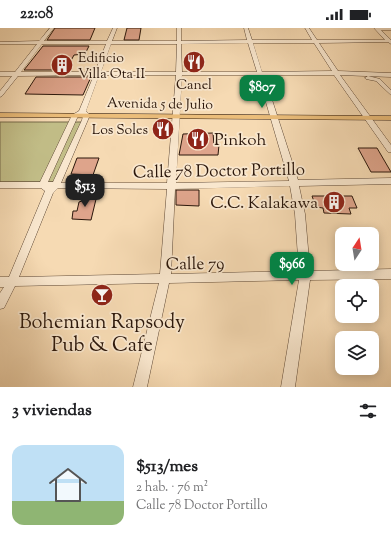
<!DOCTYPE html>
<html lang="es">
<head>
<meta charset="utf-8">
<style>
  :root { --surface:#fff; --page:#f2f2f2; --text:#202124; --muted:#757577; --line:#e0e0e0; --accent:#0b8043 }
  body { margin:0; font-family:"Sorts Mill Goudy",serif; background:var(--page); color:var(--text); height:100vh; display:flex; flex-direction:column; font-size:15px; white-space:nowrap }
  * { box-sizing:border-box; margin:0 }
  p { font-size:13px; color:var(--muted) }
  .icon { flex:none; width:22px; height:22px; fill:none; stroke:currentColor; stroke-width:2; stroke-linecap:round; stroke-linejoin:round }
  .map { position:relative; height:359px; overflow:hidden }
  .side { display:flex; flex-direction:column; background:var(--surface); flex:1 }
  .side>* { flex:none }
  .needle { width:26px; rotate:12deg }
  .fabs { position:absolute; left:335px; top:199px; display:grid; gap:8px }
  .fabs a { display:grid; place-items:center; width:44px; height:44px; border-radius:8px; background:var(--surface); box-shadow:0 2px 10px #0003; font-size:20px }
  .price { position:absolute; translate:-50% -34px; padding:0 9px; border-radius:8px; background:var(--accent); color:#fff; font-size:13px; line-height:26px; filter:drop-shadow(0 1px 2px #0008) }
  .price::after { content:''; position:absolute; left:50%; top:24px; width:12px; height:9px; margin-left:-6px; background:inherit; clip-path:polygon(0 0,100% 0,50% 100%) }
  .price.selected { background:#222; color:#fff }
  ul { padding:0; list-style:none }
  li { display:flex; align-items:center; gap:12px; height:100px; padding:0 12px }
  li+li { border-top:1px solid var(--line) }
  li span { display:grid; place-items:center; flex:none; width:112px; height:80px; border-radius:12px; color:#555 }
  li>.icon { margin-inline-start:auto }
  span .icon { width:48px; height:48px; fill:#fffc; stroke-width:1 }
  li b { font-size:17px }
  h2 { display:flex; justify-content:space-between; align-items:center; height:48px; padding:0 12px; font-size:17px }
  .status { display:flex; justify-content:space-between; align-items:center; height:28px; padding:0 20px; background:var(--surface); direction:ltr }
  .status svg { height:11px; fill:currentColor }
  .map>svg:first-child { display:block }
  .green { fill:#c2be88; stroke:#766a4a }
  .building { fill:#dea48b; stroke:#2b170b }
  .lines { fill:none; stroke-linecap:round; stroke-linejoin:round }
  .minor-casing { stroke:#5e4835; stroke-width:1 }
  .major-casing { stroke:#2b170b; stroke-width:1 }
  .minor { fill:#f9e7ce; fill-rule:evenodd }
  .major { fill:#ebbd7a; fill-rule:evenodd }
  .labels { text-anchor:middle; stroke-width:3.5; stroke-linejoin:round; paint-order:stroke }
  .far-poi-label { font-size:14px; fill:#2b170b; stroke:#f9e7ce; text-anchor:start }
  .far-street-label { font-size:14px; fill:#2b170b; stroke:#f9e7ce }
  .poi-label { font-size:17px; fill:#2b170b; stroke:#f9e7ce; text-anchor:start }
  .street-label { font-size:17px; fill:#2b170b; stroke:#f9e7ce }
  .near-poi-label { font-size:20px; fill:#2b170b; stroke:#f9e7ce }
</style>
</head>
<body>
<div class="status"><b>22:08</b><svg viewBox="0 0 49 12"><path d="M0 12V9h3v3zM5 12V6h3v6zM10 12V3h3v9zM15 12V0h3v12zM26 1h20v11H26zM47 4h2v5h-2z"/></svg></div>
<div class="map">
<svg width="391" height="359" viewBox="0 0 391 359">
  <rect width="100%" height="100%" fill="#f6dab3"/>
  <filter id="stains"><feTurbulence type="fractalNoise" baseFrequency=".005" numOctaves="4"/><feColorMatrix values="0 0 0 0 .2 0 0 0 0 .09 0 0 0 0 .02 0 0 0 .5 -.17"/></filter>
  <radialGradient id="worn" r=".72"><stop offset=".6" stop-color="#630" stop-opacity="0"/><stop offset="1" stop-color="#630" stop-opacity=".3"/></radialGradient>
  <path class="green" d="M0 94H85L59 154H0Z"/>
  <g class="building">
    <path d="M55 0H95L90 12H47Z"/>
    <path d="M127 0H141L139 12H124Z"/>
    <path d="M43 18H89L85 26 74 27 66 42H24Z"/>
    <path d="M36 49H91L83 67 25 66Z"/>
    <path d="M213 105 214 117H219L218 127H179L183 106Z"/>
    <path d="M358 120H377L391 144H371Z"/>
    <path d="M77 130H99L93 147 71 146Z"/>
    <path d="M176 162H199V178L176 177Z"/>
    <path d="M84 167H97L91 192 72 191 73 183H77L79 174 82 173Z"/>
    <path d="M312 168H352L357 180H349L351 186 324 185 323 180 316 179Z"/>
  </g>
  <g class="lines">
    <g class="minor-casing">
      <g id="minor">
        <path d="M50 0H54L44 13H107L113 0H117L112 13H177V0H181V13L247 12 244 0H248L252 12H312L305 0H309L317 12H385L374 0H391V2H381L391 12V16L388 14 319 15 338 43 391 45V49L340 47 391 117V124H388L334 47H264L298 152 391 150V156L299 158 305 186 310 243 391 241V251L310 252 295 359H281L299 252 169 255 147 359H133L159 255 15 258 4 280 0 281V265L4 259H0V249H9L45 163 41 160H0V154H40L72 87 79 83 94 47 18 48 2 68 0 69V63L12 48H0V44H15L37 16H0V14L39 13ZM248 15 257 44H182L181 16ZM253 15H314L332 43 262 44ZM42 16H106L95 44H21ZM111 16H177L176 44H101ZM99 47H176L167 155H61L90 87 86 83ZM182 47H258L289 153 176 155ZM82 87 83 88 82 92 53 154H48L78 88ZM290 158 295 186 299 243 171 246 175 161ZM58 160 167 161 160 246 19 249 53 165Z"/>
        <path d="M368 48 380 51 391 62V67L376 53 366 51 365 50Z"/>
      </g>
    </g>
    <g class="major-casing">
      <path id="major" d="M0 85 391 88V92L0 89Z"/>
    </g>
    <use href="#minor" class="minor"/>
    <use href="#major" class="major"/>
  </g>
  <defs>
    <g id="restaurant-disc" transform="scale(1.15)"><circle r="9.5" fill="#8f2418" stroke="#f9e7ce"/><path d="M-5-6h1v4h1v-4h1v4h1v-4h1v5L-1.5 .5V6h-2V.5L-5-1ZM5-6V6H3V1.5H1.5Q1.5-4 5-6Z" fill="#fff"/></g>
    <g id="building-disc" transform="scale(1.15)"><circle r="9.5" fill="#8f2418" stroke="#f9e7ce"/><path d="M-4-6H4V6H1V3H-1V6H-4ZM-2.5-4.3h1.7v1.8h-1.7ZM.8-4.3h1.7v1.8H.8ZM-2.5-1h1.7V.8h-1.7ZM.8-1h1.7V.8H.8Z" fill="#fff"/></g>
    <g id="bar-disc" transform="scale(1.15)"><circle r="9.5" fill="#8f2418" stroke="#f9e7ce"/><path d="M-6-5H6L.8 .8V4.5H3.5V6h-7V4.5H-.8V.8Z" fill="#fff"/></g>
  </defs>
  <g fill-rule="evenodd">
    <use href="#restaurant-disc" x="194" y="34"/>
    <use href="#building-disc" x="62" y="37"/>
    <use href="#restaurant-disc" x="163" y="101"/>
    <use href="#restaurant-disc" x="198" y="111"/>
    <use href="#building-disc" x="334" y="174"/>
    <use href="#bar-disc" x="102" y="267"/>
  </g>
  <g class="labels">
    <g class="far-poi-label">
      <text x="78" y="34">Edificio<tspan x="78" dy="16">Villa Ota II</tspan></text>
      <text x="194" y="61" text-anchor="middle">Canel</text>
      <text x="148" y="106" text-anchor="end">Los Soles</text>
    </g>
    <g class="far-street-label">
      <text transform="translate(160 75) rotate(1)" y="5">Avenida 5 de Julio</text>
    </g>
    <g class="poi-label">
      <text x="214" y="117">Pinkoh</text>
      <text x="318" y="180" text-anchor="end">C.C. Kalakawa</text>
    </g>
    <g class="street-label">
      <text transform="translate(219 142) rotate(-1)" y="6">Calle 78 Doctor Portillo</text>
      <text transform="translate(195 235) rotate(-1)" y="6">Calle 79</text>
    </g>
    <g class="near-poi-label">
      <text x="102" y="300">Bohemian Rapsody<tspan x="102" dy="23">Pub &amp; Cafe</tspan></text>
    </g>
  </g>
  <rect width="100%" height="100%" filter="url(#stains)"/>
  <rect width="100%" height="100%" fill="url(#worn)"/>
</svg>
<div class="fabs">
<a><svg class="needle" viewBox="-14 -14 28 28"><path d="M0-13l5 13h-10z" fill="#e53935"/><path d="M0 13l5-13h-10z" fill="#757577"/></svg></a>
<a><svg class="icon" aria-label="locate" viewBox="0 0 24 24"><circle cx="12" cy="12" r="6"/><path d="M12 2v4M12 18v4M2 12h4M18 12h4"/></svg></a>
<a><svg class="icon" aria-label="layers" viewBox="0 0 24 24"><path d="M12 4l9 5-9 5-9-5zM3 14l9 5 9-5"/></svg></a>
</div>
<b class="price" style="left:262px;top:81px">$807</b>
<b class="price selected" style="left:85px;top:180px">$513</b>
<b class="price" style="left:292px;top:258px">$966</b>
</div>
<section class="side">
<h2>3 viviendas<svg class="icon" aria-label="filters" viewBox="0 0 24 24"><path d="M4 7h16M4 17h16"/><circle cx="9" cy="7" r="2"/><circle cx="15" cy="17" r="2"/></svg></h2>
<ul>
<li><span style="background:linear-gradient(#bfe0f5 70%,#8fb573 0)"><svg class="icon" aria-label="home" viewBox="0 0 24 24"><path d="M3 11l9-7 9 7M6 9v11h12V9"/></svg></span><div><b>$513/mes</b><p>2 hab. · 76 m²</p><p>Calle 78 Doctor Portillo</p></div></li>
</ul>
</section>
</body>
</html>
